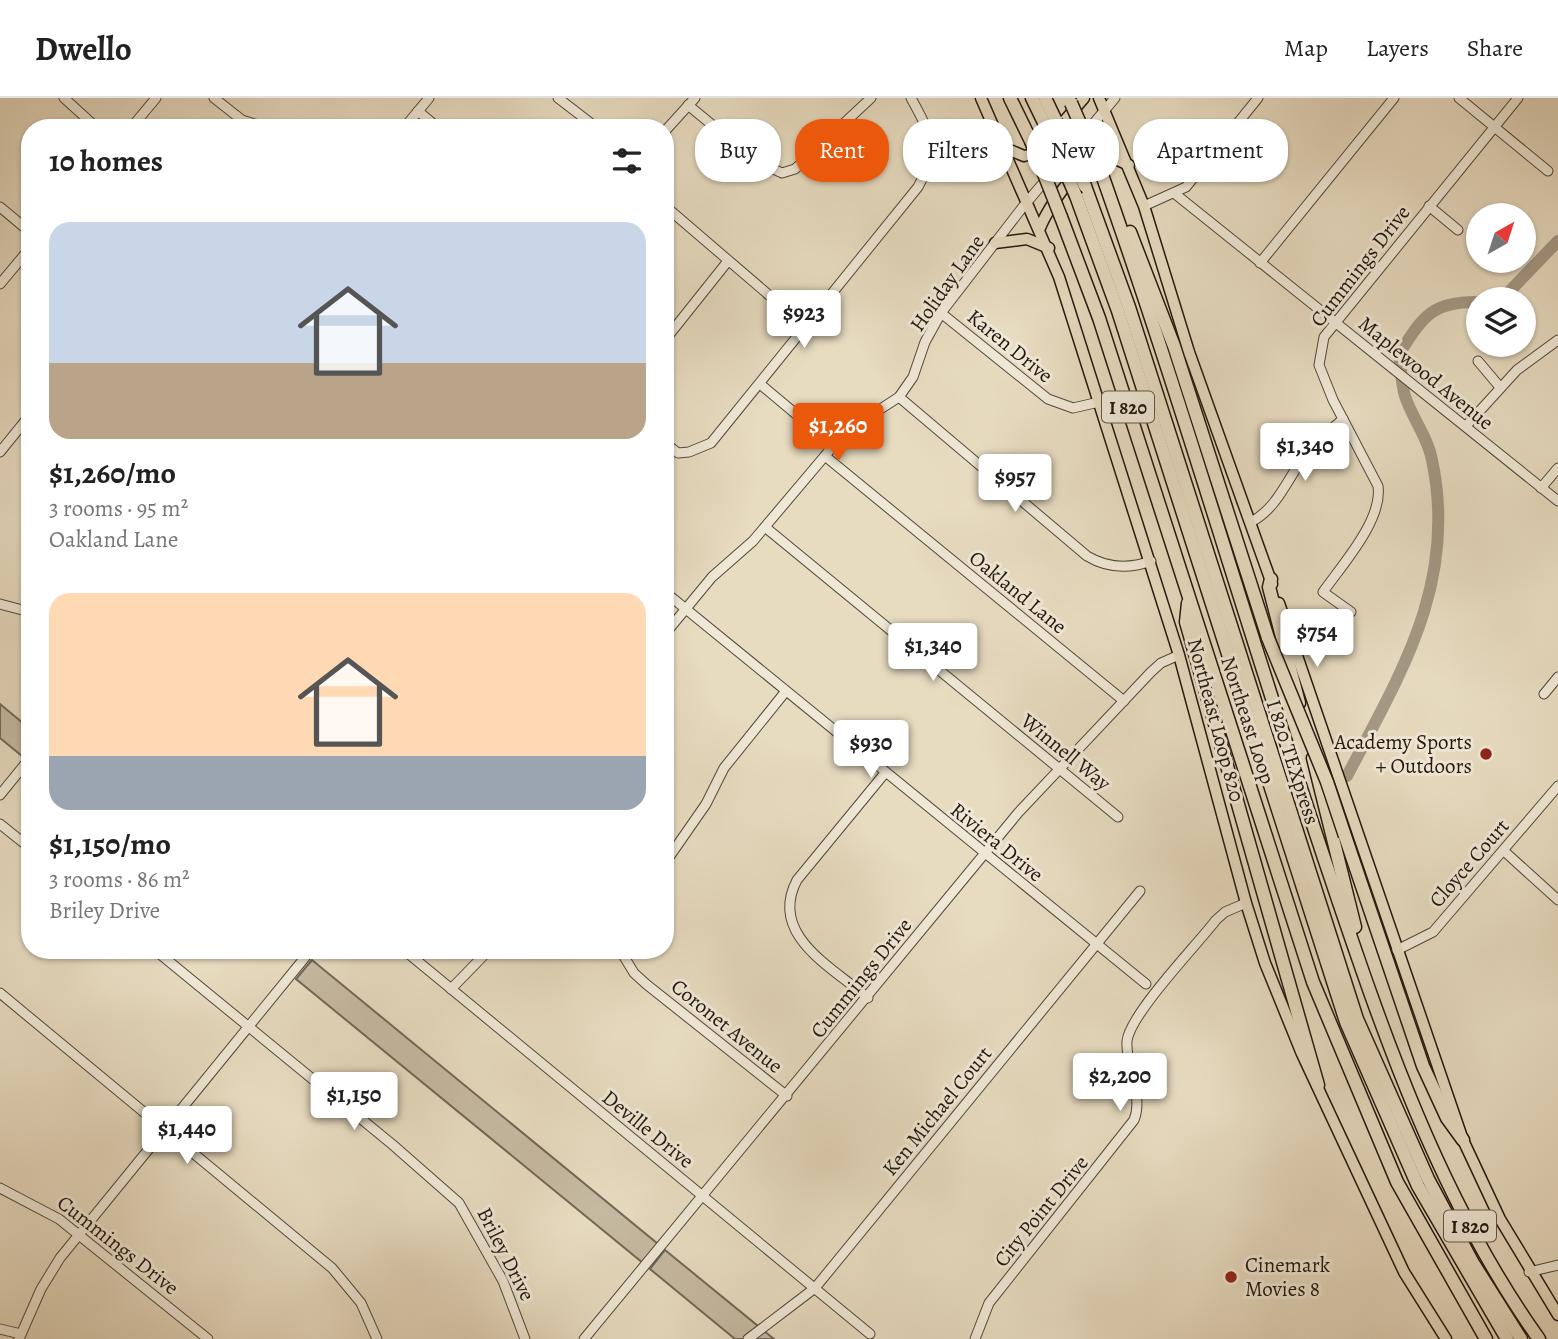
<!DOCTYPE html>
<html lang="en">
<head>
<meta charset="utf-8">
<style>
  :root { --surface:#fff; --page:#f6f6f6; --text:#222; --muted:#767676; --line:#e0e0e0; --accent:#ea580c }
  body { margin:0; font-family:Alegreya,serif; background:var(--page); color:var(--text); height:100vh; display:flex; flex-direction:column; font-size:26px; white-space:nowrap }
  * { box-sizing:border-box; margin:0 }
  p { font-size:23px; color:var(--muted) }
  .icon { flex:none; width:38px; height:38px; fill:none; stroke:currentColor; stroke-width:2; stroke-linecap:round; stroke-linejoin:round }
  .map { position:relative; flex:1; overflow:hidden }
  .details { position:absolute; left:21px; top:21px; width:653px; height:840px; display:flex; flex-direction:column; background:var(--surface); border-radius:28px; box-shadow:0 2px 5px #0004 }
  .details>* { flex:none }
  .guide { position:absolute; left:695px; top:21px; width:665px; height:63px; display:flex; gap:14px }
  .needle { width:46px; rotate:39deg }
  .fabs { position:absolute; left:1466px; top:105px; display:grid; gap:14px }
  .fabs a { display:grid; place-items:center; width:70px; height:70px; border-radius:50%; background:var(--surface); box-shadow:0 2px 5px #0004; font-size:35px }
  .price { position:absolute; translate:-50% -60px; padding:0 16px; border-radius:7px; background:#fff; color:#222; font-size:23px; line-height:46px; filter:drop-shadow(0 2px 4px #0008) }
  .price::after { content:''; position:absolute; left:50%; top:42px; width:21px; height:16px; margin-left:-10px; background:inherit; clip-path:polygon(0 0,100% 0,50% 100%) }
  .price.current { background:var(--accent); color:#fff }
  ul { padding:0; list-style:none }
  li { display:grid; align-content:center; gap:14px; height:371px; padding:0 28px }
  li span { display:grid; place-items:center; height:217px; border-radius:21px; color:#555 }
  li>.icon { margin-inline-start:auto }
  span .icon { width:126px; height:126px; fill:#fffc; stroke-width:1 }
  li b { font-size:30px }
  h2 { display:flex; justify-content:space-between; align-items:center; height:84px; padding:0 28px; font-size:30px }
  .pill { padding:0 24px; border-radius:28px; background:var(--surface); box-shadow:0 2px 5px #0004; font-size:24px; line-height:63px }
  .pill.current { background:var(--accent); color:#fff }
  header { display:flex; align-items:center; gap:42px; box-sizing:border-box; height:98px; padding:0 35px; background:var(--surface); border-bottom:2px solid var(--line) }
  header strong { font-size:33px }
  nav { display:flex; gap:38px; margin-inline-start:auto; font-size:24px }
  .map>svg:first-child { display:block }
  .green { fill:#c6baa2; stroke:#746858; stroke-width:2 }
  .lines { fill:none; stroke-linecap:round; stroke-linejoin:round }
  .river { stroke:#a49884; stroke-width:12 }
  .minor-casing { stroke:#53483b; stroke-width:11 }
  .major-casing { stroke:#22170f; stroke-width:13 }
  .highway-casing { stroke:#22170f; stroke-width:15 }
  .minor { stroke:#efe8d6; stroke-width:9 }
  .major { stroke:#e7dbc0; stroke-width:10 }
  .highway { stroke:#e7dbc0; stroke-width:12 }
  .highway-bridge-casing { stroke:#22170f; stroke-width:15; stroke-linecap:butt }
  .highway-bridge { stroke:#e7dbc0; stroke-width:12 }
  .poi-dot { fill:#8f2418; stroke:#efe8d6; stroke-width:2.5 }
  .labels { text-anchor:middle; stroke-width:6; stroke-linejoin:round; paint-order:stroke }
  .shield { fill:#efe8d6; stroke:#60564b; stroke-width:2 }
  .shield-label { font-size:19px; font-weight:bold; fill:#22170f }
  .street-label { font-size:21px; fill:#22170f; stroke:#efe8d6 }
  .poi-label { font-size:21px; fill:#22170f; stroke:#efe8d6; text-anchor:end }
</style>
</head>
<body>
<header>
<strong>Dwello</strong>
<nav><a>Map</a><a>Layers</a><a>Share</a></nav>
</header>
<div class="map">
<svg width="1558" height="1241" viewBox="0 0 1558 1241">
  <rect width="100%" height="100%" fill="#e7dbc0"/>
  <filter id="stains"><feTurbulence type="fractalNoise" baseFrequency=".00286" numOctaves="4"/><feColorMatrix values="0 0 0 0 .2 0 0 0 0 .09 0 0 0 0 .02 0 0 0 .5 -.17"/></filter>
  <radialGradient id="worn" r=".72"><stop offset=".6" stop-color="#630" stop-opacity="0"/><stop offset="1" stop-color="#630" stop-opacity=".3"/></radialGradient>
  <g class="green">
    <path d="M0 606 30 631V648L22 658 0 640Z"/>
    <path d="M312 862 658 1146 643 1165 296 881Z"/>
    <path d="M665 1152 774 1241H735L650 1171Z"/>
  </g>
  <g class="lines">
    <g class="river">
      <path d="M1497 201 1507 196 1558 143"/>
      <path d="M1347 678C1401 575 1458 484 1432 362 1428 339 1412 320 1405 298 1401 285 1401 269 1399 256 1423 219 1431 203 1479 204"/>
    </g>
    <g class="minor-casing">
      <g id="minor">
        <path d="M64 0 97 30"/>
        <path d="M214 0 242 22 267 30"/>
        <path d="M558 0 597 30"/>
        <path d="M1459 0 1548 73"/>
        <path d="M688 7 756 63 782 75 795 71 871 0"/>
        <path d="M418 13 438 30"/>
        <path d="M131 30 156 0"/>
        <path d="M404 30 429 0"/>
        <path d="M665 33 695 0"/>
        <path d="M1174 95 1558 403"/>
        <path d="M665 108 805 228"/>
        <path d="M1144 108 1186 89 1258 0"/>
        <path d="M1429 108 1458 132"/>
        <path d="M0 109 30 134"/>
        <path d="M1260 165 1394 0"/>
        <path d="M0 186 30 150"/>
        <path d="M941 215 1048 301 1073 310 1099 304"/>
        <path d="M665 242 728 163"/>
        <path d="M1478 263 1499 288"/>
        <path d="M760 286 834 348"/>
        <path d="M899 299 1087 458C1107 470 1129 471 1151 463"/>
        <path d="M1466 328 1517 272 1558 242"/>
        <path d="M665 345 678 355 689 354 711 345 918 89C939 52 930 34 911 0"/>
        <path d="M0 354 30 317"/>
        <path d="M825 358 1124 603"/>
        <path d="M1541 390 1558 370"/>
        <path d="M1251 424C1280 409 1289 375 1310 351 1320 340 1332 331 1343 321"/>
        <path d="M765 429 1118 719"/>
        <path d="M665 494 1146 886"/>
        <path d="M0 506 30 514"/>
        <path d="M1351 514 1323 494C1342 467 1383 422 1378 388L1333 302 1319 267 1324 239 1518 0"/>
        <path d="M665 536 712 479 753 443 845 334 899 299 913 279 925 244 941 215 1022 110 1115 0"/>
        <path d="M1544 596 1558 579"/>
        <path d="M0 697 30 660"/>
        <path d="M0 726 30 750"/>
        <path d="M1504 753 1558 802"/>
        <path d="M665 765 706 706 724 670 786 593"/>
        <path d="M155 852 393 1047 459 1105 503 1183 525 1241"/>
        <path d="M404 852 870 1236"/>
        <path d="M620 852 634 875 646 886 787 998"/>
        <path d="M1397 852 1433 834 1558 688"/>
        <path d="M451 891 489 852"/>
        <path d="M0 895 332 1170 361 1205 377 1241"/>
        <path d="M868 900C832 869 768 837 797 782L885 675"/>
        <path d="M0 1090 59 1121 208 1241"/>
        <path d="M1529 1174 1558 1167"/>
        <path d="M0 1231 21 1236"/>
        <path d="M19 1241 41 1191 60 1160 311 852"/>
        <path d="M584 1241 1018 715 1151 574 1161 565 1179 557"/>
        <path d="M748 1241 815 1190 1140 793"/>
        <path d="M975 1241 989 1205 1134 1022C1144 998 1125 968 1127 943 1130 916 1197 847 1216 822L1225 814 1246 805"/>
      </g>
    </g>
    <g class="major-casing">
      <g id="major">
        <path d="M981 0 1059 179 1179 557 1246 805 1265 865 1302 956 1404 1174 1446 1241"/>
        <path d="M1099 0 1144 108 1189 254 1272 486"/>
        <path d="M1005 50 1024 58 1037 55 1084 0"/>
        <path d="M1040 130C1047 111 1083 57 1103 56L1129 67"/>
        <path d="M995 145 1027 141 1049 150"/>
        <path d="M1279 505 1463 1042 1500 1121 1558 1217"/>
      </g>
    </g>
    <g class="highway-casing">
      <g id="highway">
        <path d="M1010 0 1031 43"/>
        <path d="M1032 0 1048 33"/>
        <path d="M1045 0 1056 23"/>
        <path d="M1100 71C1181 299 1247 531 1324 760 1380 926 1436 1097 1539 1241"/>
        <path d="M1085 88 1129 209 1357 921 1428 1081 1473 1165 1521 1241"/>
        <path d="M1076 98 1118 213 1346 924 1418 1088 1507 1241"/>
        <path d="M1061 119 1099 220 1313 884 1397 1084 1486 1241"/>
        <path d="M1130 134 1174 248 1268 540"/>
        <path d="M1271 481 1269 489 1299 605"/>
        <path d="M1188 505 1186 524 1318 987"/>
        <path d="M1313 660 1355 829"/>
        <path d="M1345 738 1423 968 1447 1020 1463 1042"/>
      </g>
    </g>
    <use href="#minor" class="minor"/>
    <use href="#major" class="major"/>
    <use href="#highway" class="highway"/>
    <g class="highway-bridge-casing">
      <g id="highway-bridge">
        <path d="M1071 5 1100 71"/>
        <path d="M1056 23 1085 88"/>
        <path d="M1048 33 1076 98"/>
        <path d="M1031 43 1061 119"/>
        <path d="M1268 540 1327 684 1345 738"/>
      </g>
    </g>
    <use href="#highway-bridge" class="highway-bridge"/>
  </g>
  <g class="poi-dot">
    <circle cx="1486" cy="656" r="7"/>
    <circle cx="1231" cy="1179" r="7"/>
  </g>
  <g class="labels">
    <g class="shield">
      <rect x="1102" y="293.5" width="52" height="31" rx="5"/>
      <rect x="1444" y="1112.5" width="52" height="31" rx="5"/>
    </g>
    <g class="shield-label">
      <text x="1128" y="316">I 820</text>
      <text x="1470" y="1135">I 820</text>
    </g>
    <g class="street-label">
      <text transform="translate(1360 168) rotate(-52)" y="7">Cummings Drive</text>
      <text transform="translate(947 185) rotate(-55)" y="7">Holiday Lane</text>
      <text transform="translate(1010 248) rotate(39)" y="7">Karen Drive</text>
      <text transform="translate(1426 275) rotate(39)" y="7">Maplewood Avenue</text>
      <text transform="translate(1018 494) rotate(39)" y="7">Oakland Lane</text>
      <text transform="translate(1216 622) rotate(75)" y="7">Northeast Loop 820</text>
      <text transform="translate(1248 622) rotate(72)" y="7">Northeast Loop</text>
      <text transform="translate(1066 654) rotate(39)" y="7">Winnell Way</text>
      <text transform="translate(1293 664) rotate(72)" y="7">I 820 TEXpress</text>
      <text transform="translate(997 744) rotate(39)" y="7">Riviera Drive</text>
      <text transform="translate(1469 765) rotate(-49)" y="7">Cloyce Court</text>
      <text transform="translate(861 880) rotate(-51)" y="7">Cummings Drive</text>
      <text transform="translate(727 928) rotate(39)" y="7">Coronet Avenue</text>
      <text transform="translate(937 1013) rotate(-51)" y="7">Ken Michael Court</text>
      <text transform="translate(648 1031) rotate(39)" y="7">Deville Drive</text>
      <text transform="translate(1041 1113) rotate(-51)" y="7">City Point Drive</text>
      <text transform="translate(118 1147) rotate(38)" y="7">Cummings Drive</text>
      <text transform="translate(506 1156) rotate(63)" y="7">Briley Drive</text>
    </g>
    <g class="poi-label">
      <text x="1472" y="651">Academy Sports<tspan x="1472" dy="24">+ Outdoors</tspan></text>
      <text x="1245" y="1174" text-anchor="start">Cinemark<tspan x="1245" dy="24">Movies 8</tspan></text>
    </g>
  </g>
  <rect width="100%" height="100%" filter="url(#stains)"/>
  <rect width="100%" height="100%" fill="url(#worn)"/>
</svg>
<div class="fabs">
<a><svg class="needle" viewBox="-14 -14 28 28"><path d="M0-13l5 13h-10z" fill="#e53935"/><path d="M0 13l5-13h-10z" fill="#767676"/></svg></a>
<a><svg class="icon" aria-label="layers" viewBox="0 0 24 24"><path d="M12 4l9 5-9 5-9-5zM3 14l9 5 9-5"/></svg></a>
</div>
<b class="price" style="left:804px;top:252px">$923</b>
<b class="price current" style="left:838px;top:365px">$1,260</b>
<b class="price" style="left:1305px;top:385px">$1,340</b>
<b class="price" style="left:1015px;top:416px">$957</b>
<b class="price" style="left:1317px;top:571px">$754</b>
<b class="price" style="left:933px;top:585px">$1,340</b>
<b class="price" style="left:871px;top:682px">$930</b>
<b class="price" style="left:1120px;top:1015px">$2,200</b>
<b class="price" style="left:354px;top:1034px">$1,150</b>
<b class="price" style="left:187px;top:1068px">$1,440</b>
<div class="guide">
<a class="pill">Buy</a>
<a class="pill current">Rent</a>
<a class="pill">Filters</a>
<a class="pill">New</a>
<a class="pill">Apartment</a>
</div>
<section class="details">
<h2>10 homes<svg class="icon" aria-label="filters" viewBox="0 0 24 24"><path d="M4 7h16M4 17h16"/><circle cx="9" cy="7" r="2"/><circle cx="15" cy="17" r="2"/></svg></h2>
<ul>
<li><span style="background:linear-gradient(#c9d6e8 65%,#b9a48a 0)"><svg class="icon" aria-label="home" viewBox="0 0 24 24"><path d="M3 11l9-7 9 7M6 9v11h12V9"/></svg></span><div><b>$1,260/mo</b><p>3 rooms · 95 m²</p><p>Oakland Lane</p></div></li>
<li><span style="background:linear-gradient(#ffd9b3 75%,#9aa5b1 0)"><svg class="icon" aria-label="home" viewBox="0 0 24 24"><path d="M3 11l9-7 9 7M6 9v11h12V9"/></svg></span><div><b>$1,150/mo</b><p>3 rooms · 86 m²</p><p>Briley Drive</p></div></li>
</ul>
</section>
</div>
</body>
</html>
